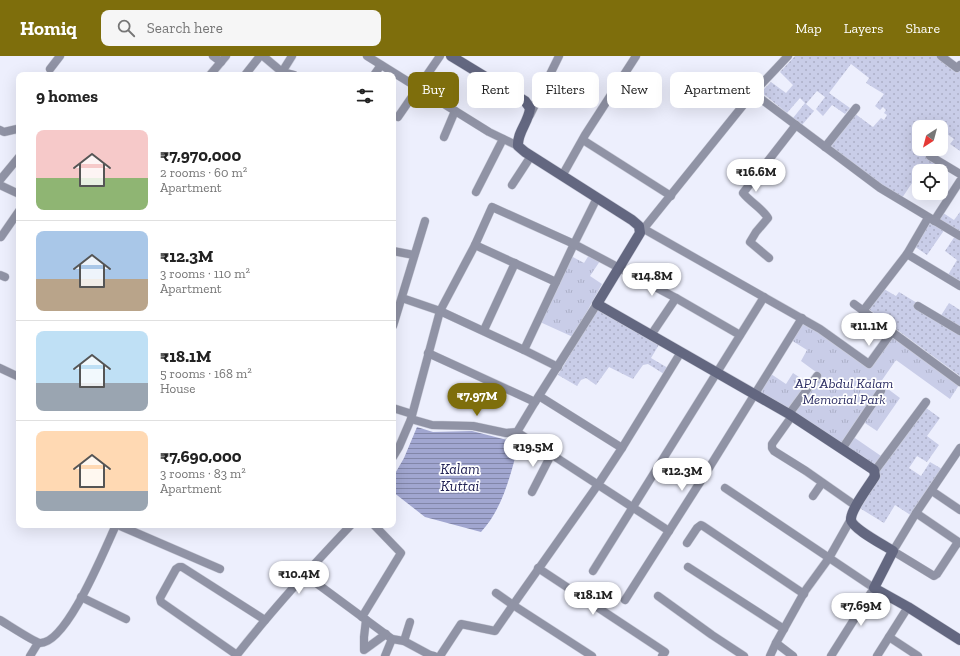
<!DOCTYPE html>
<html lang="en">
<head>
<meta charset="utf-8">
<style>
  :root { --surface:#fff; --page:#f6f6f6; --text:#222; --muted:#767676; --line:#e0e0e0; --accent:#7e6e0c }
  body { margin:0; font-family:"Zilla Slab",serif; background:var(--page); color:var(--text); height:100vh; display:flex; flex-direction:column; font-size:15px; white-space:nowrap }
  * { box-sizing:border-box; margin:0 }
  p { font-size:13px; color:var(--muted) }
  .icon { flex:none; width:22px; height:22px; fill:none; stroke:currentColor; stroke-width:2; stroke-linecap:round; stroke-linejoin:round }
  .map { position:relative; flex:1; overflow:hidden }
  .panel { position:absolute; left:16px; top:16px; width:380px; height:456px; display:flex; flex-direction:column; background:var(--surface); border-radius:8px; box-shadow:0 4px 16px #0002 }
  .panel>* { flex:none }
  .top-card { position:absolute; left:408px; top:16px; width:380px; height:36px; display:flex; gap:8px }
  .needle { width:26px; rotate:216deg }
  .fabs { position:absolute; left:912px; top:64px; display:grid; gap:8px }
  .fabs a { display:grid; place-items:center; width:36px; height:36px; border-radius:8px; background:var(--surface); box-shadow:0 4px 16px #0002; font-size:20px }
  .price { position:absolute; translate:-50% -34px; padding:0 9px; border-radius:14px; background:#fff; color:#222; font-size:13px; line-height:26px; filter:drop-shadow(0 1px 2px #0008) }
  .price::after { content:''; position:absolute; left:50%; top:24px; width:12px; height:9px; margin-left:-6px; background:inherit; clip-path:polygon(0 0,100% 0,50% 100%) }
  .price.on { background:var(--accent); color:#fff }
  ul { padding:0; list-style:none }
  li { display:flex; align-items:center; gap:12px; height:100px; padding:0 20px }
  li+li { border-top:1px solid var(--line) }
  li span { display:grid; place-items:center; flex:none; width:112px; height:80px; border-radius:8px; color:#555 }
  li>.icon { margin-inline-start:auto }
  span .icon { width:48px; height:48px; fill:#fffc; stroke-width:1 }
  li b { font-size:17px }
  h2 { display:flex; justify-content:space-between; align-items:center; height:48px; padding:0 20px; font-size:17px }
  .pill { padding:0 14px; border-radius:8px; background:var(--surface); box-shadow:0 4px 16px #0002; font-size:14px; line-height:36px }
  .pill.on { background:var(--accent); color:#fff }
  header { display:flex; align-items:center; gap:24px; box-sizing:border-box; height:56px; padding:0 20px; background:var(--accent); color:#fff }
  header strong { font-size:19px }
  nav { display:flex; gap:22px; margin-inline-start:auto; font-size:14px }
  .search { width:280px; height:36px; background:var(--page); display:flex; align-items:center; gap:10px; box-sizing:border-box; padding:0 14px; border-radius:8px; color:var(--muted); font-size:15px }
  .map>svg:first-child { display:block }
  .grass { fill:url(#grass-dots) }
  .park { fill:url(#park-tufts) }
  .water { fill:url(#water-rules) }
  .lines { fill:none; stroke-linecap:round; stroke-linejoin:round }
  .street-casing { stroke:#cbcdda; stroke-width:9 }
  .secondary-casing { stroke:#cbcdda; stroke-width:11 }
  .street { stroke:#9093a5; stroke-width:8 }
  .secondary { stroke:#636780; stroke-width:10 }
  .labels { text-anchor:middle; stroke-width:3.5; stroke-linejoin:round; paint-order:stroke }
  .park-label { font-size:14px; font-style:italic; fill:#2e3065; stroke:#fff }
  .water-label { font-size:15px; font-style:italic; fill:#232356; stroke:#fff }
</style>
</head>
<body>
<header>
<strong>Homiq</strong>
<div class="search"><svg class="icon" aria-label="search" viewBox="0 0 24 24"><circle cx="10" cy="10" r="6"/><path d="M15 15l6 6"/></svg>Search here</div>
<nav><a>Map</a><a>Layers</a><a>Share</a></nav>
</header>
<div class="map">
<svg width="960" height="600" viewBox="0 0 960 600">
  <defs>
    <pattern id="grass-dots" width="8" height="8" patternUnits="userSpaceOnUse"><rect width="8" height="8" fill="#c9cde8"/><path d="M2 2h.1M6 6h.1" fill="none" stroke="#acafc7" stroke-width="1.8" stroke-linecap="round"/></pattern>
    <pattern id="park-tufts" width="24" height="20" patternUnits="userSpaceOnUse"><rect width="24" height="20" fill="#c9cde8"/><path d="M3 7l-1-3M5 7V3M7 7l1-3M15 17l-1-3M17 17v-4M19 17l1-3" fill="none" stroke="#acafc7"/></pattern>
    <pattern id="water-rules" width="6" height="5" patternUnits="userSpaceOnUse"><rect width="6" height="5" fill="#a1a6d0"/><path d="M0 2.5h6" fill="none" stroke="#8286a8"/></pattern>
  </defs>
  <rect width="100%" height="100%" fill="#edeffd"/>
  <g class="grass">
    <path d="M795 0H937L957 17 960 14V95L950 88 954 83 947 78 941 86V71H919V93H937L930 103 943 112 941 115H919V131L912 127 902 142 880 130 828 92 854 57 873 71 881 62 884 64 887 59 884 57 886 54 883 51 880 54 875 50 884 38 866 27 869 22 851 8 829 37 850 52 845 58 832 49 823 60 816 53 825 41 817 35 806 48 814 55 802 69 793 62 805 47 800 42 787 57 761 36 771 26 786 37 793 29 780 16Z"/>
    <path d="M937 153 954 164 960 156V227L948 219 957 204 945 195 955 180 945 173 927 199 914 190Z"/>
    <path d="M884 233 896 240 899 236 940 261 949 247 960 254V320L870 254V252Z"/>
    <path d="M598 251 660 287 651 302 668 312 664 318 648 308 643 309 633 323 609 311 596 329 586 322 581 324 577 330 558 319Z"/>
    <path d="M922 349 940 362 927 380 939 389 927 406 917 400 909 412 921 420 930 406 942 413 912 460 895 449 884 467 858 451 877 413Z"/>
  </g>
  <g class="park">
    <path d="M589 199 600 205 590 220 602 228 573 281 540 266 571 200 584 207Z"/>
    <path d="M802 266 823 278 870 311 891 283 895 282 959 329 950 343 896 304 880 327 900 342 877 375 862 365 852 380 884 402 877 413 758 338 771 318 786 328 793 317 808 327 816 316 801 305 807 294 791 284Z"/>
  </g>
  <path class="water" d="M417 371 433 376 472 375 507 384 517 395C509 424 502 453 481 476L425 461 393 436V421L404 402Z"/>
  <g class="lines">
    <g class="street-casing">
      <g id="street">
        <path d="M213 0 221 6"/>
        <path d="M263 0 282 16 294 19"/>
        <path d="M367 0 489 76 518 90"/>
        <path d="M941 0 957 12 960 9"/>
        <path d="M50 13 60 0"/>
        <path d="M282 16 292 0"/>
        <path d="M210 19 226 0"/>
        <path d="M245 19 260 0"/>
        <path d="M374 19 381 9"/>
        <path d="M753 37 880 132 960 180"/>
        <path d="M530 59 559 0"/>
        <path d="M398 61 440 0"/>
        <path d="M0 74 4 76 17 73 19 75"/>
        <path d="M444 81 455 55"/>
        <path d="M583 84 671 140"/>
        <path d="M825 91 856 52"/>
        <path d="M930 100 960 118"/>
        <path d="M562 120 585 79 636 0"/>
        <path d="M0 124 19 101"/>
        <path d="M0 129 19 138"/>
        <path d="M512 129 531 100"/>
        <path d="M476 136 503 83"/>
        <path d="M928 162 907 198 960 230"/>
        <path d="M934 165 960 125"/>
        <path d="M644 173 820 273 869 308 892 276 854 248"/>
        <path d="M641 176 753 37 788 0"/>
        <path d="M1 181 19 155"/>
        <path d="M475 189 556 226"/>
        <path d="M393 195 414 199"/>
        <path d="M769 202 750 186 756 176 768 162C762 152 750 146 743 137L796 69"/>
        <path d="M0 219 5 221"/>
        <path d="M402 242 440 255 524 294 558 311"/>
        <path d="M676 242 740 279"/>
        <path d="M918 250 960 275"/>
        <path d="M863 255 907 198"/>
        <path d="M393 270 425 165"/>
        <path d="M484 274 515 207"/>
        <path d="M892 276 960 326"/>
        <path d="M524 294 574 188 676 242 651 279"/>
        <path d="M428 297 535 346 597 248"/>
        <path d="M0 312 19 321"/>
        <path d="M539 340 622 392"/>
        <path d="M393 352 412 358"/>
        <path d="M789 358 817 320"/>
        <path d="M792 360 772 388V392L774 395 806 415 856 450"/>
        <path d="M411 363 432 369 473 370 506 377 517 376 535 346"/>
        <path d="M517 376 669 475"/>
        <path d="M842 393 881 335"/>
        <path d="M393 401 399 391 411 363 440 255 475 189 492 151 574 188 597 142"/>
        <path d="M874 416 926 346"/>
        <path d="M725 432 874 532 831 600"/>
        <path d="M932 435 960 454"/>
        <path d="M532 436 551 399"/>
        <path d="M813 440 822 427"/>
        <path d="M916 457 960 487"/>
        <path d="M118 469 220 513"/>
        <path d="M958 486 937 518 934 520 893 495 916 457 960 392"/>
        <path d="M687 487 697 472 701 469 703 470 804 538"/>
        <path d="M688 511 784 573"/>
        <path d="M538 512 665 596 662 600"/>
        <path d="M593 515 764 241"/>
        <path d="M304 518 392 583 404 585 430 599 434 600"/>
        <path d="M496 537 513 549 597 430 622 392 681 296"/>
        <path d="M658 540 712 579 744 600"/>
        <path d="M81 541 126 563"/>
        <path d="M625 544 704 420 802 262"/>
        <path d="M362 561 401 497 374 469"/>
        <path d="M0 564C7 568 34 586 40 587 67 588 105 492 116 469"/>
        <path d="M366 564 364 581V594L386 578"/>
        <path d="M889 581 918 600"/>
        <path d="M404 585 410 566"/>
        <path d="M237 599 161 546 160 542 176 513 179 511H182L265 564"/>
        <path d="M30 600 38 587"/>
        <path d="M236 600C272 554 311 511 351 469"/>
        <path d="M385 600 392 583"/>
        <path d="M440 600 461 568 495 575 513 549 592 600"/>
        <path d="M770 600 776 587"/>
        <path d="M793 600 776 587 805 535 829 502 851 463"/>
        <path d="M877 600 908 551"/>
      </g>
    </g>
    <g class="secondary-casing">
      <path id="secondary" d="M451 0 525 45 530 52C529 66 517 76 518 90L525 96 632 164 639 170 640 177 597 248 789 358 874 414 875 420C870 429 850 454 851 464 853 473 884 489 893 495L874 532 908 551 960 584"/>
    </g>
    <use href="#street" class="street"/>
    <use href="#secondary" class="secondary"/>
  </g>
  <g class="labels">
    <g class="park-label">
      <text x="844" y="332">APJ Abdul Kalam<tspan x="844" dy="16">Memorial Park</tspan></text>
    </g>
    <g class="water-label">
      <text x="460" y="418">Kalam<tspan x="460" dy="17">Kuttai</tspan></text>
    </g>
  </g>
</svg>
<div class="fabs">
<a><svg class="needle" viewBox="-14 -14 28 28"><path d="M0-13l5 13h-10z" fill="#e53935"/><path d="M0 13l5-13h-10z" fill="#767676"/></svg></a>
<a><svg class="icon" aria-label="locate" viewBox="0 0 24 24"><circle cx="12" cy="12" r="6"/><path d="M12 2v4M12 18v4M2 12h4M18 12h4"/></svg></a>
</div>
<b class="price" style="left:756px;top:137px">₹16.6M</b>
<b class="price" style="left:652px;top:241px">₹14.8M</b>
<b class="price" style="left:869px;top:291px">₹11.1M</b>
<b class="price on" style="left:477px;top:361px">₹7.97M</b>
<b class="price" style="left:533px;top:412px">₹19.5M</b>
<b class="price" style="left:682px;top:436px">₹12.3M</b>
<b class="price" style="left:299px;top:539px">₹10.4M</b>
<b class="price" style="left:593px;top:560px">₹18.1M</b>
<b class="price" style="left:861px;top:571px">₹7.69M</b>
<div class="top-card">
<a class="pill on">Buy</a>
<a class="pill">Rent</a>
<a class="pill">Filters</a>
<a class="pill">New</a>
<a class="pill">Apartment</a>
</div>
<section class="panel">
<h2>9 homes<svg class="icon" aria-label="filters" viewBox="0 0 24 24"><path d="M4 7h16M4 17h16"/><circle cx="9" cy="7" r="2"/><circle cx="15" cy="17" r="2"/></svg></h2>
<ul>
<li><span style="background:linear-gradient(#f6c9c9 60%,#8fb573 0)"><svg class="icon" aria-label="home" viewBox="0 0 24 24"><path d="M3 11l9-7 9 7M6 9v11h12V9"/></svg></span><div><b>₹7,970,000</b><p>2 rooms · 60 m²</p><p>Apartment</p></div></li>
<li><span style="background:linear-gradient(#a9c7e8 60%,#b9a48a 0)"><svg class="icon" aria-label="home" viewBox="0 0 24 24"><path d="M3 11l9-7 9 7M6 9v11h12V9"/></svg></span><div><b>₹12.3M</b><p>3 rooms · 110 m²</p><p>Apartment</p></div></li>
<li><span style="background:linear-gradient(#bfe0f5 65%,#9aa5b1 0)"><svg class="icon" aria-label="home" viewBox="0 0 24 24"><path d="M3 11l9-7 9 7M6 9v11h12V9"/></svg></span><div><b>₹18.1M</b><p>5 rooms · 168 m²</p><p>House</p></div></li>
<li><span style="background:linear-gradient(#ffd9b3 75%,#9aa5b1 0)"><svg class="icon" aria-label="home" viewBox="0 0 24 24"><path d="M3 11l9-7 9 7M6 9v11h12V9"/></svg></span><div><b>₹7,690,000</b><p>3 rooms · 83 m²</p><p>Apartment</p></div></li>
</ul>
</section>
</div>
</body>
</html>
